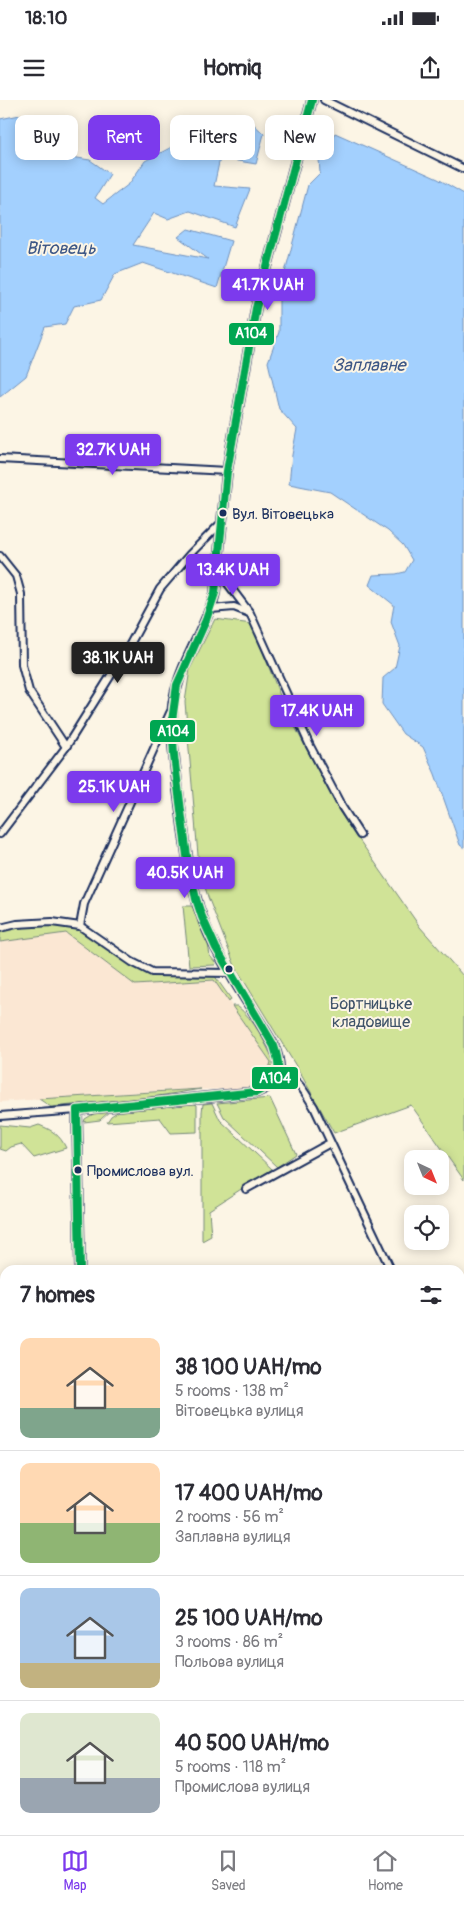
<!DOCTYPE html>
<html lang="en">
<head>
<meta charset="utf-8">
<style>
  :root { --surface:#fff; --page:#f7f7f7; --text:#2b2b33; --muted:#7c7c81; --line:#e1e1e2; --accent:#7c3aed }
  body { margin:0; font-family:Pangolin,sans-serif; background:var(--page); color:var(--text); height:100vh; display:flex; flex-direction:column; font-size:19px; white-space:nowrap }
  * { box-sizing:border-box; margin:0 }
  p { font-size:16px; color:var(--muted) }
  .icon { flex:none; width:28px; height:28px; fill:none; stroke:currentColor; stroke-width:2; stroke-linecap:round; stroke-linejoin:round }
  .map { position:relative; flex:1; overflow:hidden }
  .sheet { position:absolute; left:0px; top:1165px; width:465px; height:570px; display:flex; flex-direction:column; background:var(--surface); border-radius:15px 15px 0 0; box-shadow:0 2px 12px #0003 }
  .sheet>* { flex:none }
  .hud { position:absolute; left:15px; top:15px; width:435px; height:45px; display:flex; gap:10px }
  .needle { width:32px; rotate:137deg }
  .tools { position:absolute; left:404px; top:1050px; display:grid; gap:10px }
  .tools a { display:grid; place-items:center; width:45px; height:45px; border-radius:10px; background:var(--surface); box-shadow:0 2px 12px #0003; font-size:25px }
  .price { position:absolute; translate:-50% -42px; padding:0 11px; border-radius:5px; background:var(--accent); color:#fff; font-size:16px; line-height:32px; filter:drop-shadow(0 1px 2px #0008) }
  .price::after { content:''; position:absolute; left:50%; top:30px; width:15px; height:11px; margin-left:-8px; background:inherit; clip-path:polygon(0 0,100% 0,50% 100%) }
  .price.on { background:#222; color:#fff }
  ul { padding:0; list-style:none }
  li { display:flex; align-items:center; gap:15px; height:125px; padding:0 20px }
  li+li { border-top:1px solid var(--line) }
  li span { display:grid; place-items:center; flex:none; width:140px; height:100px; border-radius:10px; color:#555 }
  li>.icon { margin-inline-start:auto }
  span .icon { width:60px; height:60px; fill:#fffc; stroke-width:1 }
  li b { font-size:21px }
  h2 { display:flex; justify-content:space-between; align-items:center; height:60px; padding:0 20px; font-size:21px }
  .pill { padding:0 18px; border-radius:10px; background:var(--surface); box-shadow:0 2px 12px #0003; font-size:18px; line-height:45px }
  .pill.on { background:var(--accent); color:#fff }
  .status { display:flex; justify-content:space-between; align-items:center; height:35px; padding:0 25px; background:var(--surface); direction:ltr }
  .status svg { height:14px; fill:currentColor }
  header { display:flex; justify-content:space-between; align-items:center; height:65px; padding:0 20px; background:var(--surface); font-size:22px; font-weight:800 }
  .tab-bar { display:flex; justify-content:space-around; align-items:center; height:70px; border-top:1px solid var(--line); background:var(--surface); font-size:14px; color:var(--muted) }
  .tab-bar a { display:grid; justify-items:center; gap:2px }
  .tab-bar .on { color:var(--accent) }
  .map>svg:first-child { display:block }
  .built { fill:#fbe7d3 }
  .green { fill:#d0e397; stroke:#76897a }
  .water { fill:#a3d0fe; stroke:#6d90be }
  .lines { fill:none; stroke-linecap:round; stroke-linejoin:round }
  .street-casing { stroke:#1b2f5e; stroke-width:10 }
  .secondary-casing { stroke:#1b2f5e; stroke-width:12 }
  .street { stroke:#fcf5e5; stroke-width:6 }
  .secondary { stroke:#fcf5e5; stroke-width:9 }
  .bus-1-casing { stroke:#fcf5e5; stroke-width:11 }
  .bus-1 { stroke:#00a651; stroke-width:8 }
  .bus-dot { fill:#1b2f5e; stroke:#fcf5e5; stroke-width:2 }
  .labels { text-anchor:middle; stroke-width:4; stroke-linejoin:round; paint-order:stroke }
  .bus-label { font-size:15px; fill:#1b2f5e; stroke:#fcf5e5; text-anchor:start }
  .park-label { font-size:16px; fill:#3f5369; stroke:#fcf5e5 }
  .water-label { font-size:18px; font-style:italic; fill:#3d5786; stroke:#fcf5e5 }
  .line-badge { stroke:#fcf5e5; stroke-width:2 }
  .badge-label { font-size:14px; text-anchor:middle; font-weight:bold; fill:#fff }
</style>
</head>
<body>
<div class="status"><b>18:10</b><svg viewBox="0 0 49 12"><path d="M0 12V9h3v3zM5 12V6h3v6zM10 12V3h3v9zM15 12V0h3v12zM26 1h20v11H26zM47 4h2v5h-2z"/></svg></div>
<header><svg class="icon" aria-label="menu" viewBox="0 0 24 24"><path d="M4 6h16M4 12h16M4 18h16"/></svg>Homiq<svg class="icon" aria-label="share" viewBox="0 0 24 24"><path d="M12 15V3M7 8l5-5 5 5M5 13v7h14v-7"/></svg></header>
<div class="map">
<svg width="464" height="1735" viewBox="0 0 464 1735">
  <rect width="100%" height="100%" fill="#fcf5e5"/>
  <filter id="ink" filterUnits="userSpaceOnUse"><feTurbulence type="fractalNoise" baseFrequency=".02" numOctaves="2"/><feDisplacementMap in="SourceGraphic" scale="10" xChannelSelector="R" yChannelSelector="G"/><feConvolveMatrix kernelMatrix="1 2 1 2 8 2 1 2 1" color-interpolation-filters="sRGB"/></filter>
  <g filter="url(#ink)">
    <g class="built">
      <path d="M66 833 135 885 214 880 271 962 266 979 244 989 172 990 0 1002V842Z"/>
      <path d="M464 1180V1735H106L105 1730H460V1182Z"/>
    </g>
    <g class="green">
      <path d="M215 519 252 524 284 606 339 711 420 827 464 877V1080L411 1005 334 1033 299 971 235 866 208 797 199 767 185 602 190 569Z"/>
      <path d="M183 806H192L207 838 210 856 216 863 215 865 189 866Z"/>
      <path d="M49 825 68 827 86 833 152 874 214 875 231 899 229 902 214 880 135 885 66 833 0 842V830L17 826Z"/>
      <path d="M232 906H237C255 920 264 941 274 961L265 981 244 989 266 979 271 962Z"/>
      <path d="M201 989 146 998 51 1007 39 999Z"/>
      <path d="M270 998 296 1054 277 1067 224 1017 217 1003Z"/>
      <path d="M191 1002 197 1005V1032L171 1033 160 1018 107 1022 111 1016 122 1009Z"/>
      <path d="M212 1003 220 1020 272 1069 209 1110 211 1136 202 1141V1012L203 1004Z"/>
      <path d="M113 1008 100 1020 84 1022 85 1019 95 1013Z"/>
      <path d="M0 1025 30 1028 39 1025C52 1030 60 1035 66 1048L34 1058 21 1044 11 1047 6 1051 0 1049Z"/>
    </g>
    <g class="water">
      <path d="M20 15 54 43 65 56 90 60 110 74 95 98 103 104 129 84 145 61 210 27 248 19 264 34 256 64 220 58 214 86 250 89 235 127 190 111 168 119 154 113 133 145 208 159 178 137 188 129 231 141 217 188 143 163 115 174 101 200 74 206 65 224 45 227 26 276 0 297V19Z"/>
      <path d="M335 33 438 79 464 94V748L460 745 435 674 423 647 403 634 382 604 383 578 395 568 400 546 391 522 394 505 369 485 373 475 396 474 405 472 412 460 403 445 388 431 330 392 289 384 292 355 297 329 279 309 268 262 279 232V195L308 85 320 73 319 59Z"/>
    </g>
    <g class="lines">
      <g class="street-casing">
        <g id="street">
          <path d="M324 0 464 69"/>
          <path d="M0 359 227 371"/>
          <path d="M0 456 16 476 21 494 22 565 29 591 66 647"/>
          <path d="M216 477 225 480 250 513 310 646 342 707 360 735"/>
          <path d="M211 509 234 507 249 513"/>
          <path d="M0 734 66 647 128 548 160 489 190 454 222 422"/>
          <path d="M80 826 84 804 170 613"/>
          <path d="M0 828 17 824 52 822 80 826 132 862 152 872 231 873"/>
          <path d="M279 972C300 980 303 990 314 1007L391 1170"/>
          <path d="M0 1016 77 1010"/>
          <path d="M246 1089 330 1043"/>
          <path d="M0 1436 5 1441"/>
          <path d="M0 1519 5 1514"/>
          <path d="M0 1604 5 1598"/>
        </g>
      </g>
      <g class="secondary-casing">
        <g id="secondary">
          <path d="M80 1170 77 1010 257 992C282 981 283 970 274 946 253 909 227 873 209 834 188 789 185 738 178 690 175 663 169 626 174 599 181 561 206 530 215 493L227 371 256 208 312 0"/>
          <path d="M93 1730V1735"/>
        </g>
      </g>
      <use href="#street" class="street"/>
      <use href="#secondary" class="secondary"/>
      <g class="bus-1-casing">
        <g id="bus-1">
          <path d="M77 1010 257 992C281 980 282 970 274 946L216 848 202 817 196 799 188 763 183 726 174 656 172 621 177 585 206 520 215 493 227 371 256 208 312 0"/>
          <path d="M77 1010 80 1170"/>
        </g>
      </g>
      <use href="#bus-1" class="bus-1"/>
    </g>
  </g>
  <g class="bus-dot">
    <circle cx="223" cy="413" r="4.5"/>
    <circle cx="229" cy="869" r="4.5"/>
    <circle cx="78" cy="1070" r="4.5"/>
  </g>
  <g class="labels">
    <g class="bus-label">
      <text x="232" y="419">Вул. Вітовецька</text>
      <text x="87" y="1076">Промислова вул.</text>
    </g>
    <g class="park-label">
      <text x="371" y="909">Бортницьке<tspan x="371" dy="18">кладовище</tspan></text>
    </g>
    <g class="water-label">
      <text x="61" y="154">Вітовець</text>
      <text x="369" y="271">Заплавне</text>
    </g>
  </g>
  <g class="line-badge">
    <rect x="228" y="222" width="47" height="24" rx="5" fill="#00a651"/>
    <rect x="149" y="619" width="47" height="24" rx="5" fill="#00a651"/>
    <rect x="251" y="966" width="48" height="24" rx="5" fill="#00a651"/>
  </g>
  <g class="badge-label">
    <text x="251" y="238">А104</text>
    <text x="173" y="636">А104</text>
    <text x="275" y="983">А104</text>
  </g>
</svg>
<div class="tools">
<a><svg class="needle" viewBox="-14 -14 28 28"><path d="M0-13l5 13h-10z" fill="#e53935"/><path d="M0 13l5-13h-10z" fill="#7c7c81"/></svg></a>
<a><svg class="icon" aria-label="locate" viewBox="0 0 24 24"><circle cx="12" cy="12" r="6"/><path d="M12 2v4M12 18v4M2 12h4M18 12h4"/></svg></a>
</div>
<b class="price" style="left:268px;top:211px">41.7K UAH</b>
<b class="price" style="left:113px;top:376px">32.7K UAH</b>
<b class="price" style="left:233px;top:496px">13.4K UAH</b>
<b class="price on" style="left:118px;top:584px">38.1K UAH</b>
<b class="price" style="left:317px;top:637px">17.4K UAH</b>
<b class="price" style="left:114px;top:713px">25.1K UAH</b>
<b class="price" style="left:185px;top:799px">40.5K UAH</b>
<div class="hud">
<a class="pill">Buy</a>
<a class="pill on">Rent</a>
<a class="pill">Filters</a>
<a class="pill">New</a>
</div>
<section class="sheet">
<h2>7 homes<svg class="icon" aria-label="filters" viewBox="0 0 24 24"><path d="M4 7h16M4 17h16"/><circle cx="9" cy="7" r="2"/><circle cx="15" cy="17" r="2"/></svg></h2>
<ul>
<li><span style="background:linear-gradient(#ffd9b3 70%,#7fa58c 0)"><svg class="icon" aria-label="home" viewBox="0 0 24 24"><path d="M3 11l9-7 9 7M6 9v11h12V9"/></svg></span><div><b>38 100 UAH/mo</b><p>5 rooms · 138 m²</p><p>Вітовецька вулиця</p></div></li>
<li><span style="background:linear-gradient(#ffd9b3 60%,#8fb573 0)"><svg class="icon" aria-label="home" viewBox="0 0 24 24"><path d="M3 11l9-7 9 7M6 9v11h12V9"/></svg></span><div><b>17 400 UAH/mo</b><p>2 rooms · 56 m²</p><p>Заплавна вулиця</p></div></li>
<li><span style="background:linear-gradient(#a9c7e8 75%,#c2b280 0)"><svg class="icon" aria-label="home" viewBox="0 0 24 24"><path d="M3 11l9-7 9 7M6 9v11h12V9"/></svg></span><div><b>25 100 UAH/mo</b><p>3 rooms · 86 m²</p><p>Польова вулиця</p></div></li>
<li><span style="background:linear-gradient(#dfe7d0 65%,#9aa5b1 0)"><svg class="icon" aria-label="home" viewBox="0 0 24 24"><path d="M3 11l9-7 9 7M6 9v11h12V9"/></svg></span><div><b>40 500 UAH/mo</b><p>5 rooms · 118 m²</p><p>Промислова вулиця</p></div></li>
</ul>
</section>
</div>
<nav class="tab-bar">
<a class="on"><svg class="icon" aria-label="map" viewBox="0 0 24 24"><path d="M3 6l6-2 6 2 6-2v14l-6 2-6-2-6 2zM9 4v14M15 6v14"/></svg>Map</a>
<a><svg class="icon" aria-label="saved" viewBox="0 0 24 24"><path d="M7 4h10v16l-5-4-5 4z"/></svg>Saved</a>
<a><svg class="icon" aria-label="home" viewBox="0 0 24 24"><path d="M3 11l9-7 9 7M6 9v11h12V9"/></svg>Home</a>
</nav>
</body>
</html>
